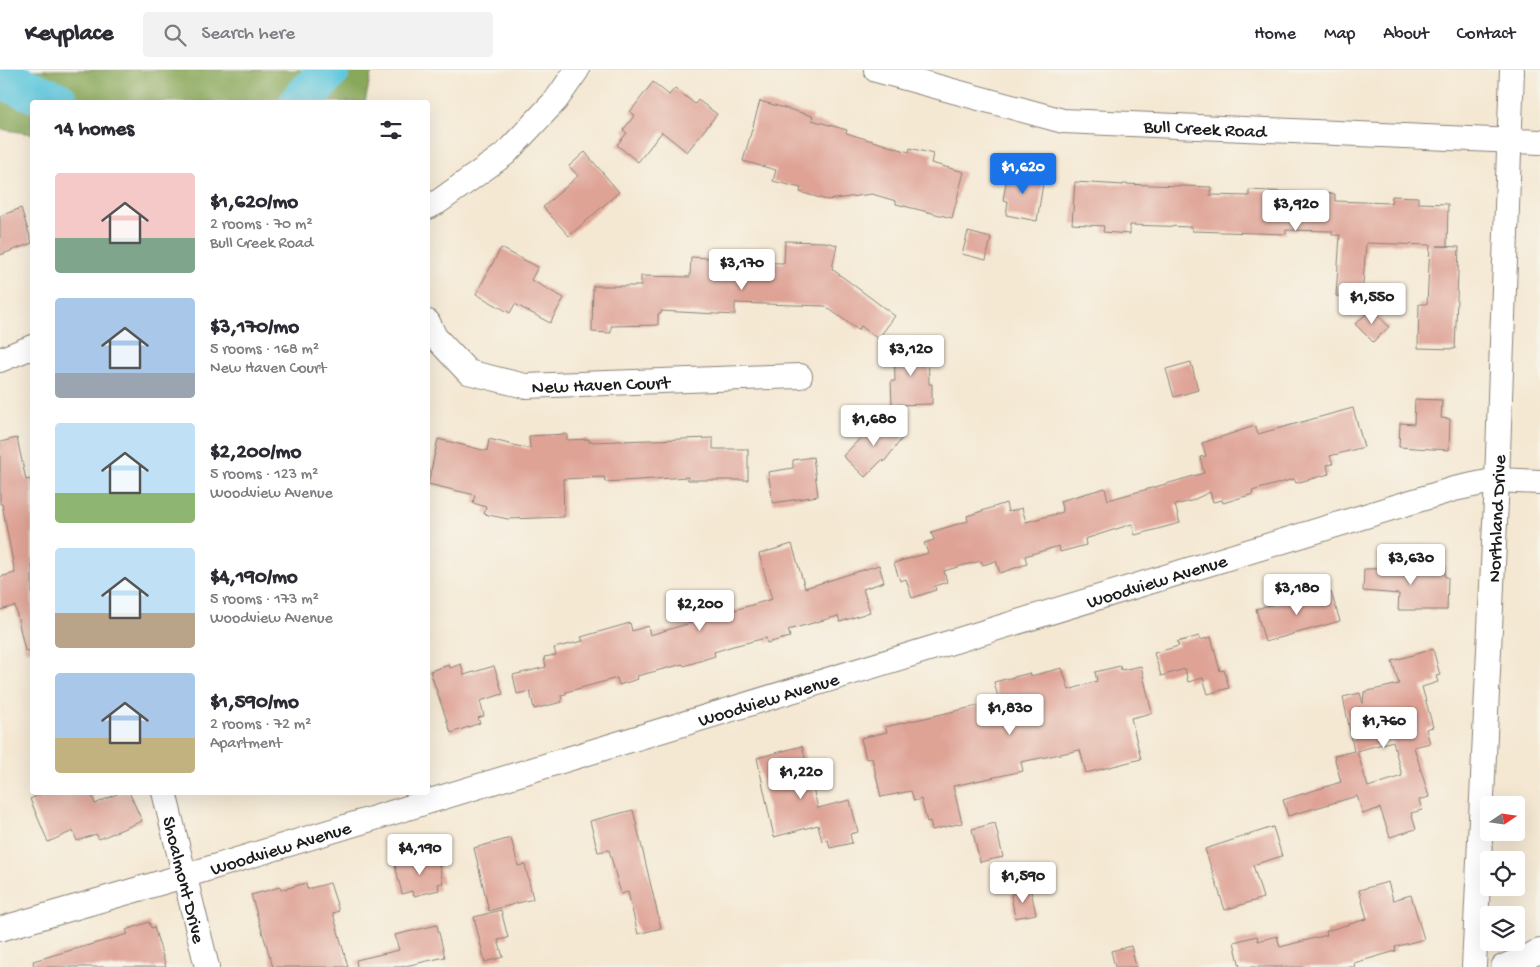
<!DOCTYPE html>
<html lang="en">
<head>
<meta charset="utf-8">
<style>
  :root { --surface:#fff; --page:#f2f2f3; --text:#2b2b33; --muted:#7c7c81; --line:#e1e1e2; --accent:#1a73e8 }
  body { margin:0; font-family:"Gochi Hand",sans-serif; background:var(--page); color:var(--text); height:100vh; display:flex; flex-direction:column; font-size:19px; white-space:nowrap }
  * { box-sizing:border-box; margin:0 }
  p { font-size:16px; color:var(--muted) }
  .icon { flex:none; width:28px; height:28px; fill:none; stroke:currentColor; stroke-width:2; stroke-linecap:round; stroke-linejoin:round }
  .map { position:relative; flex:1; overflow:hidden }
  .sheet { position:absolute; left:30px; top:30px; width:400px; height:695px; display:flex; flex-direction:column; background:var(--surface); border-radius:5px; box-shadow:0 5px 20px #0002 }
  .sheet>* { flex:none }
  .needle { width:32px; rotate:77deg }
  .tools { position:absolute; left:1480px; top:726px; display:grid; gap:10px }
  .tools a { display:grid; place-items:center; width:45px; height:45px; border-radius:5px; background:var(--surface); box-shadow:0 5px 20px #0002; font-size:25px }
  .price { position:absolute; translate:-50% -42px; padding:0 11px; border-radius:5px; background:#fff; color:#222; font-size:16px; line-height:32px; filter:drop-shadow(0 1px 2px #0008) }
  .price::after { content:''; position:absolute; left:50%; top:30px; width:15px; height:11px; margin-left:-8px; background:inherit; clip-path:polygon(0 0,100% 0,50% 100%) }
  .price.current { background:var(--accent); color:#fff }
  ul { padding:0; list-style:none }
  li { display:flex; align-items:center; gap:15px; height:125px; padding:0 25px }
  li span { display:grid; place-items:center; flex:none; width:140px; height:100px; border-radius:5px; color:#555 }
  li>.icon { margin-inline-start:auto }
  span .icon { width:60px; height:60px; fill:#fffc; stroke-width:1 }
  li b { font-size:21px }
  h2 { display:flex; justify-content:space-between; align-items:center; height:60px; padding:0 25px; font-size:21px }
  header { display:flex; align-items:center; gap:30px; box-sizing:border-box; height:70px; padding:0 25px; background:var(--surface); border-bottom:1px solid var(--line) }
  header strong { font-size:24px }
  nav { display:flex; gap:28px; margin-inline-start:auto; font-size:18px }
  .search { width:350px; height:45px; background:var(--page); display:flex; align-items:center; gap:12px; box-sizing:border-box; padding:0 18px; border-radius:5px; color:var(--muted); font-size:19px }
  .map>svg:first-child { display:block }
  .forest { fill:#89a85c; stroke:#52623c }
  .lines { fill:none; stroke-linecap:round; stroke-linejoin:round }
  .river { stroke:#60c7dd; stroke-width:41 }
  .building { fill:#dfa396; fill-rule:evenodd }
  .minor-casing { stroke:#888278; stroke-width:26 }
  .minor { stroke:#fff; stroke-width:24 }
  .labels { text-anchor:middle; stroke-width:4; stroke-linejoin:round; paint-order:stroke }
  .street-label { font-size:19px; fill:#1c1c1c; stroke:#f7f3e8 }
</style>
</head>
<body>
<header>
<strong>Keyplace</strong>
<div class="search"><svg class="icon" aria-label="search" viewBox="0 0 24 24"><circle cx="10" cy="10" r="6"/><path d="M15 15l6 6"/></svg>Search here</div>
<nav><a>Home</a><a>Map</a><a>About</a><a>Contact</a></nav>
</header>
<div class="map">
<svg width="1540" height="897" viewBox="0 0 1540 897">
  <rect width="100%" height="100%" fill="#f7f3e8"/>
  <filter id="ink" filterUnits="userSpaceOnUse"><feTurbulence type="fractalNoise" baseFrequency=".02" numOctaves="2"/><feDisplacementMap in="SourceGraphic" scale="10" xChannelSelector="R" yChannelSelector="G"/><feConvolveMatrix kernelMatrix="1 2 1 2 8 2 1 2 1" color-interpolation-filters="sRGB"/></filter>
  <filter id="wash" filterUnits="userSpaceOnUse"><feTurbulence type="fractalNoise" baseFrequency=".0096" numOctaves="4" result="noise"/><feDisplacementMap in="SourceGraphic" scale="20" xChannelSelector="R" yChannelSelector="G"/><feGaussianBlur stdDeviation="1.12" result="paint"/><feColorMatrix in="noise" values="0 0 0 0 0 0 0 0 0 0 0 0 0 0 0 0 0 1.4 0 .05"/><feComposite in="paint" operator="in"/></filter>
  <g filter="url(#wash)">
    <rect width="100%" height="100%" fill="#f4e8d3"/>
    <path class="forest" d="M0 0H372L365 32H32V64L0 59Z"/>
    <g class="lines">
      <g class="river">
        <path d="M0 8 58 32"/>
        <path d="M300 32 330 0"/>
      </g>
    </g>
    <g id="blocks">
      <g class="building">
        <path d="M653 12 669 25 675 18 695 34 698 30 717 44 687 82 662 62 638 92 617 75 627 63 623 60 635 45 630 42Z"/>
        <path d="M760 31 813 46 812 50 847 60 846 63 909 82 910 78 933 84 931 93 964 102 952 148 896 134V131L872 124 827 130 800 122 801 118 773 111 776 100 743 91Z"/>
        <path d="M585 82 619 122 569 166 543 137 578 106 569 96Z"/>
        <path d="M1008 100 1044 107 1037 151 1006 145 1008 131 1003 130Z"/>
        <path d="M1075 112 1123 115V114L1211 117 1210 125 1249 126V120L1335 124V131L1391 133 1392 126 1418 127V133L1448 134 1447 176H1437L1459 177 1455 279 1418 278 1419 234H1427L1430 175 1366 173 1362 228 1336 226 1340 165H1332V161L1286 160V164L1192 161V157L1130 155V164L1103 162 1104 156 1072 154Z"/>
        <path d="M21 138 32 173 0 185V146Z"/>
        <path d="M968 162 991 168 986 190 962 184Z"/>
        <path d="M785 171 825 172 837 175 832 199 895 246 878 269 861 256 858 260 825 236 735 233V245L661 241V244H658V255L611 256V263L592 262 593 216H641V206L690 207 691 187 727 189V192L784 193Z"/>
        <path d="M501 178 538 197 531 210 564 228 550 253 515 234 510 243 476 224Z"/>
        <path d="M1372 239 1389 257 1373 272 1355 254Z"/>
        <path d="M928 277 929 314H932V334L892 335 891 311H895L894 278Z"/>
        <path d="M1191 292 1198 320 1174 327 1166 299Z"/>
        <path d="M1415 329 1442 330 1441 348 1450 349 1449 380 1399 377 1400 353 1414 354Z"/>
        <path d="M1353 338 1364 377 1330 386 1333 394 1327 395 1329 404 1296 413 1294 409 1252 421 1253 424 1223 433 1222 430 1213 432 1210 422 1191 431 1175 435 1180 453 1135 465 1132 454 1085 469 1086 475 1060 482 1059 476 1025 486 1027 494 1000 503 996 491 983 495 981 491 961 496 944 501 947 512 935 516 936 520 912 528 906 509 900 511 894 493 928 483 924 473 934 470 931 462 968 451 967 446 1006 433 1008 442 1022 438 1026 452 1063 442 1060 431 1105 418 1108 430 1173 412 1204 403 1200 387 1206 386 1202 373 1255 356 1258 364Z"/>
        <path d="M882 346 903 367 884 392 882 390 865 407 843 386Z"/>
        <path d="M567 364V370L589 369V372L713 368V379H748V410H688V407L605 412 604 407 563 409 564 447 508 449 484 444 486 437 473 433 475 425 428 414 438 369 487 381 489 369 530 379 529 366Z"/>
        <path d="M17 368 26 410 30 409 32 421V580L25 581 15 536 0 540V507L15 503 2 434H0V372Z"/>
        <path d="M813 387 818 426 773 433 768 402 793 398V390Z"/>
        <path d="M792 474 805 518 879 495 884 512 863 519 870 542 840 552 838 546 788 560 790 567 767 573 766 568 733 576 714 582 715 586 684 596 683 594 637 606 638 609 619 615 617 608 566 622V624L561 625 562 632 534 639 530 621 517 624 513 605 546 597 544 587 556 585 554 578 583 571 581 567 630 553 632 561 648 556 650 565 772 529 759 484Z"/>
        <path d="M1418 494 1445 495V507H1448L1447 540H1398L1399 524 1363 521 1364 499 1417 498Z"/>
        <path d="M1331 522 1340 551 1265 572 1256 539 1310 524 1311 528Z"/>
        <path d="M1199 566 1200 570 1211 567 1220 601 1224 600 1229 618 1208 624 1203 608 1188 612 1185 599 1161 606 1154 583 1179 576 1177 572Z"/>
        <path d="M1433 579 1440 605 1436 606 1438 612 1422 617 1433 657 1426 659 1430 673 1414 677 1429 727 1419 730 1422 740 1411 743 1416 759 1390 767 1380 738 1363 744 1357 726 1288 746 1283 730 1341 712 1334 686 1354 681 1343 627 1360 623 1363 634 1364 622 1399 614 1392 591ZM1393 671 1402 706 1368 717 1357 681Z"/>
        <path d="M461 594 464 605 494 596 503 624 480 631 484 646 478 648 480 653 451 663 430 601 449 595 450 598Z"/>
        <path d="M1120 596 1121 600 1141 596 1152 643 1131 648 1141 689 1086 703 1080 680 1021 692 1023 701 953 716 962 753 932 760 930 751 927 752 921 729 914 731 911 721 881 727 872 688 866 689 861 668 887 662 885 657 999 631 994 612 1030 603 1031 606 1062 598 1069 620 1097 611 1095 602Z"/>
        <path d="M802 676 818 738 850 730 858 762 850 764 852 773 830 778 828 770 822 771 818 755 774 767 757 688Z"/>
        <path d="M45 722H91L95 734 121 722H129L142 751 99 769 96 764 77 771 73 761 48 772 30 729Z"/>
        <path d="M633 740 661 858 638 864 628 822 621 824 609 780 598 782 590 751Z"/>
        <path d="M995 753 1003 787 980 792 972 759Z"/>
        <path d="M1273 757 1282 786 1253 795 1263 828 1225 840 1205 779Z"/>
        <path d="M511 768 518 796 525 794 533 829 489 841 474 778Z"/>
        <path d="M437 785 443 813 438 814 439 820 414 826 412 821 402 824 395 795Z"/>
        <path d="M1388 812 1393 830 1411 825 1424 869 1395 877 1396 881 1354 893 1355 897H1240L1234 872 1257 866 1258 871 1277 866 1280 877 1327 865 1326 861 1367 849 1359 820Z"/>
        <path d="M306 813 307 819 330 813 339 841 333 843 348 897H273L251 825 280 817 281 820Z"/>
        <path d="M1031 821 1036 844 1015 848 1011 824Z"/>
        <path d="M501 840 508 868 498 870 503 887 485 892 474 847Z"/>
        <path d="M149 852 151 858 154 857 166 897H34L33 891 128 864 126 860Z"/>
        <path d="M437 855 445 887 401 897H357L356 890 399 880 395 865Z"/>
        <path d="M1131 876 1136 897H1115L1111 881Z"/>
      </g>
    </g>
  </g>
  <g filter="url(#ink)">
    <use href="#blocks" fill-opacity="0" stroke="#888278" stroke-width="1"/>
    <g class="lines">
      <g class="minor-casing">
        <g id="minor">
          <path id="s1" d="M876 0 1063 51 1540 72"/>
          <path d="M428 137 438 132 505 84 556 30 577 0"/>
          <path id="s2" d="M428 252 435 267 468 302 525 316 800 306"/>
          <path d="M0 290 32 277"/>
          <path id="s3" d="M164 722 207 897"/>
          <path id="s4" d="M0 859 184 806 1454 419 1497 410 1540 412"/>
          <path id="s5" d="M1474 897 1497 410 1512 0"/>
          <path d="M1503 897 1540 881"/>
        </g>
      </g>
      <use href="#minor" class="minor"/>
    </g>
  </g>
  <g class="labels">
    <g class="street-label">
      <text dy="7" stroke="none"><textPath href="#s1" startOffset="336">Bull Creek Road</textPath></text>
      <text dy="7" stroke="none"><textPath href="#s2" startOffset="199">New Haven Court</textPath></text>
      <text dy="7" stroke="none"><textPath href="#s5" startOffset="449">Northland Drive</textPath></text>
      <text dy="7" stroke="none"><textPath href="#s4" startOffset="1208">Woodview Avenue</textPath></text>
      <text dy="7" stroke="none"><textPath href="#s4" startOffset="802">Woodview Avenue</textPath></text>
      <text dy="7" stroke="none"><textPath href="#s4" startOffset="292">Woodview Avenue</textPath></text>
      <text dy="7" stroke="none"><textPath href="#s3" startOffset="90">Shoalmont Drive</textPath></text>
    </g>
  </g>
</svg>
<div class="tools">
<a><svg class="needle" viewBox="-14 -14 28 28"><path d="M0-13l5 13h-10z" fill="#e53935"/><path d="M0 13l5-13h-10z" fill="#7c7c81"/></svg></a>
<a><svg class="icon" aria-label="locate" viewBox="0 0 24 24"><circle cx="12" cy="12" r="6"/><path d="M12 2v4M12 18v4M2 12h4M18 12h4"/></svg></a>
<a><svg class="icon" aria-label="layers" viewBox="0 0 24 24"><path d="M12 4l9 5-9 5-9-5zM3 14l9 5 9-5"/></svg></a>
</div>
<b class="price current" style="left:1023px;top:125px">$1,620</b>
<b class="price" style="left:1296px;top:162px">$3,920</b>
<b class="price" style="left:742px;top:221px">$3,170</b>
<b class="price" style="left:1372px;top:255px">$1,550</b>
<b class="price" style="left:911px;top:307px">$3,120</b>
<b class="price" style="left:874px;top:377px">$1,680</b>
<b class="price" style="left:1411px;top:516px">$3,630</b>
<b class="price" style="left:1297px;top:546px">$3,180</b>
<b class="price" style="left:700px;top:562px">$2,200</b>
<b class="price" style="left:1010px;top:666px">$1,830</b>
<b class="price" style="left:1384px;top:679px">$1,760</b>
<b class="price" style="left:801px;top:730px">$1,220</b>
<b class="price" style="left:420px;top:806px">$4,190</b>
<b class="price" style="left:1023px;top:834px">$1,590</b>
<section class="sheet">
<h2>14 homes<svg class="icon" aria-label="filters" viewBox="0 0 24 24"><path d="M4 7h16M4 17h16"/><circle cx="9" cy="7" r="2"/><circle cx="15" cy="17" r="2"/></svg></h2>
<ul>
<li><span style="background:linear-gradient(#f6c9c9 65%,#7fa58c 0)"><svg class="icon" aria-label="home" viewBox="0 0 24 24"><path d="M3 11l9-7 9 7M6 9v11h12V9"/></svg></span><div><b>$1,620/mo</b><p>2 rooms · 70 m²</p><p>Bull Creek Road</p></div></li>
<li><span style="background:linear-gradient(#a9c7e8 75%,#9aa5b1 0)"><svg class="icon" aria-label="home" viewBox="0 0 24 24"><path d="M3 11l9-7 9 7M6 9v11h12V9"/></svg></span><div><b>$3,170/mo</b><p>5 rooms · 168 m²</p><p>New Haven Court</p></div></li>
<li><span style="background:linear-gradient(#bfe0f5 70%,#8fb573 0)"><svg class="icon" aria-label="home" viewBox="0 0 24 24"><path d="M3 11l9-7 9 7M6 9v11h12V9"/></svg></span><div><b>$2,200/mo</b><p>5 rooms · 123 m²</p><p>Woodview Avenue</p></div></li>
<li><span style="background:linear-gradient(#bfe0f5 65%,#b9a48a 0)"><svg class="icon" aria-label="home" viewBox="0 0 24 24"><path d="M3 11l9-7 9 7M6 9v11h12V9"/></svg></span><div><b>$4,190/mo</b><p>5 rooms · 173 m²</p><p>Woodview Avenue</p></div></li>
<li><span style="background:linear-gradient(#a9c7e8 65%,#c2b280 0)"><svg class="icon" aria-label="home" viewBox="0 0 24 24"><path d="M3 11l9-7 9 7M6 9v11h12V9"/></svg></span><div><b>$1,590/mo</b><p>2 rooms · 72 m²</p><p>Apartment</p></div></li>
</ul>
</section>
</div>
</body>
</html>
